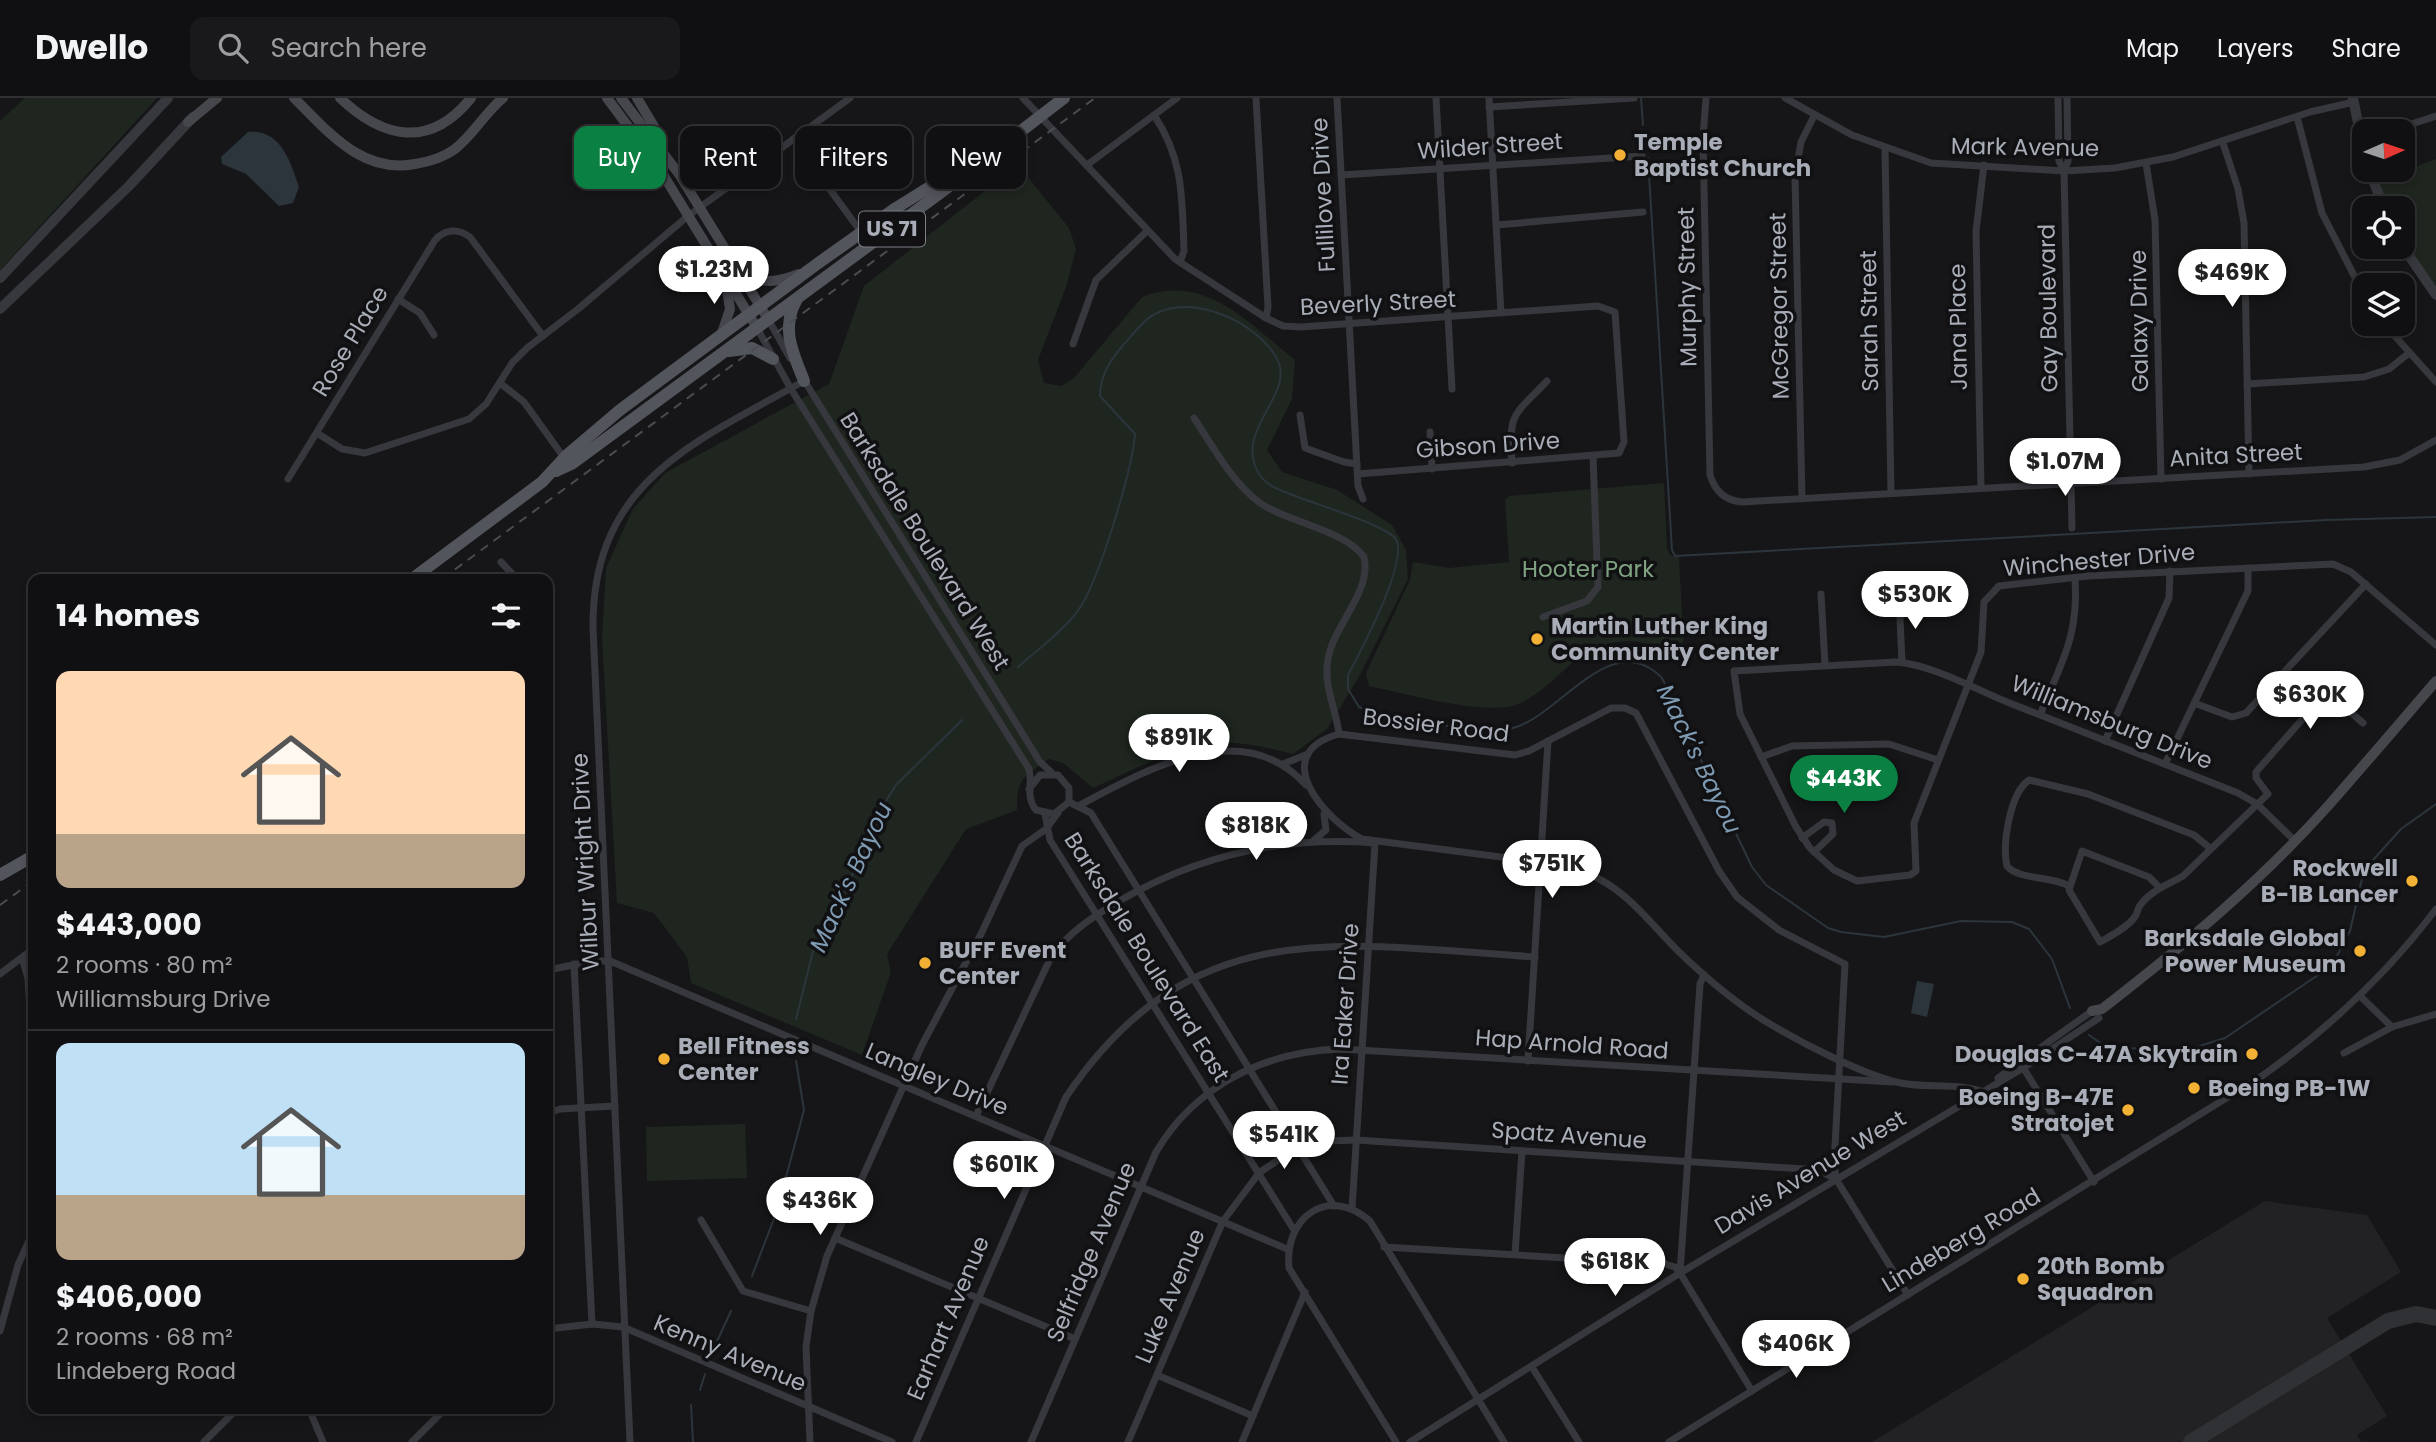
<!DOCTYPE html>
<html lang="en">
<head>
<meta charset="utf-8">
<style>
  :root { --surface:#101012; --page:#19191b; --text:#f1f3f6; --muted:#9c9d9f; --line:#303032; --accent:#0b8043 }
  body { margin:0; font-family:Poppins,sans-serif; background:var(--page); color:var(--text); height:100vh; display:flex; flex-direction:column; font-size:26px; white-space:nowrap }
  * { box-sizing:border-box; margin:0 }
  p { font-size:23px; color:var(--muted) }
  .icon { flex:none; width:38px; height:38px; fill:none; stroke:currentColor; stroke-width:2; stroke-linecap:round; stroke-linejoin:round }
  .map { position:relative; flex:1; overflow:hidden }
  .side { position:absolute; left:28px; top:476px; width:525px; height:840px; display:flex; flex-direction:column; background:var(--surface); border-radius:14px; box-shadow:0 4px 10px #0003,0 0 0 2px var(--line) }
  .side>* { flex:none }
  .hud { position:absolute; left:574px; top:28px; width:665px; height:63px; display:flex; gap:14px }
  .needle { width:46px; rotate:87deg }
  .controls { position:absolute; left:2352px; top:21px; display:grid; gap:14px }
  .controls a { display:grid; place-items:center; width:63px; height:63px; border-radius:14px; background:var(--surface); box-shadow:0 4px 10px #0003,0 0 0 2px var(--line); font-size:35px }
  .price { position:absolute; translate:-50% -60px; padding:0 16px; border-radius:24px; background:#fff; color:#222; font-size:23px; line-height:46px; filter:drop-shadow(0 2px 4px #0008) }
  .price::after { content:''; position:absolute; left:50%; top:42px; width:21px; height:16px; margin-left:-10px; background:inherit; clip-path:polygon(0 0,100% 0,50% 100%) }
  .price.current { background:var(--accent); color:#fff }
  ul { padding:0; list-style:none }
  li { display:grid; align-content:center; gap:14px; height:371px; padding:0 28px }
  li+li { border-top:2px solid var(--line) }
  li span { display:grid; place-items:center; height:217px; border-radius:14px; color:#555 }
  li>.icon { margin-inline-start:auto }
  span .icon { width:126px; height:126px; fill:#fffc; stroke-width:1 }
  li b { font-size:30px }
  h2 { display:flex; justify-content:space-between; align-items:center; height:84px; padding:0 28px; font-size:30px }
  .chip { padding:0 24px; border-radius:14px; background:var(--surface); box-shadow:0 4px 10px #0003,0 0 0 2px var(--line); font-size:24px; line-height:63px }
  .chip.current { background:var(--accent); color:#fff }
  header { display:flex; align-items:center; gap:42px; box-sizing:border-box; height:98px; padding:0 35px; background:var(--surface); border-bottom:2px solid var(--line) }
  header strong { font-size:33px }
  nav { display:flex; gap:38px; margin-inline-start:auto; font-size:24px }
  .search { width:490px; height:63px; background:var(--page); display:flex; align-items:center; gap:18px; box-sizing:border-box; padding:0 24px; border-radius:14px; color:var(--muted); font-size:26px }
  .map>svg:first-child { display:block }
  .built { fill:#222225 }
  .green { fill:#1e261f }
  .water { fill:#2c353c }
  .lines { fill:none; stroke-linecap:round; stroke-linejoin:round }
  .stream { stroke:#2c353c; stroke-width:2 }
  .taxiway { stroke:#303135; stroke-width:16 }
  .minor { stroke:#37383d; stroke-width:7 }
  .tertiary { stroke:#37383d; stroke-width:10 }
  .secondary { stroke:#45474d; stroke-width:10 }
  .primary { stroke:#53555c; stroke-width:12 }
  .rail { stroke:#4a4c52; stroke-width:2; stroke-dasharray:9 7; stroke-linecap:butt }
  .poi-dot { fill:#f2b134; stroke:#111113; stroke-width:2.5 }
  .labels { text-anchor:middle; stroke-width:7; stroke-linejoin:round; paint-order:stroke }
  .shield { fill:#111113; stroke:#7b7e86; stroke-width:2 }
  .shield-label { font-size:21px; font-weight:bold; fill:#a8adb8 }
  .poi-label { font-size:23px; font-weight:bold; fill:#a8adb8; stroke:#111113; text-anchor:start }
  .street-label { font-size:23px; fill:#a8adb8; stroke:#111113 }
  .park-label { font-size:23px; fill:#7fa381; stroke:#111113 }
  .water-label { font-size:24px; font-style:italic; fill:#7f9bb3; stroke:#111113 }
</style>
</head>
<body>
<header>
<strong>Dwello</strong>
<div class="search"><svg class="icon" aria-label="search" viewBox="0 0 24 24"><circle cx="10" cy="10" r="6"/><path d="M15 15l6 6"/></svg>Search here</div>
<nav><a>Map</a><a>Layers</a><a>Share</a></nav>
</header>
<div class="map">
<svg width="2436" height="1344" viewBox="0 0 2436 1344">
  <rect width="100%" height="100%" fill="#161618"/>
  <path class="built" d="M2265 1103 2367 1117 2401 1174 2327 1220 2387 1318 2357 1337 2361 1344H1872Z"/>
  <g class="green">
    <path d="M25 0H157L0 172V23Z"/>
    <path d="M2436 61V197L2403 149V110H2385L2373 85Z"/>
    <path d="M1018 67 1069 130 1076 151 1066 189 1038 262 1044 285 1061 288 1074 280 1142 199C1206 174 1249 226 1295 262L1292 301 1267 352 1282 374 1337 392 1392 427 1406 452 1408 481 1360 577 1327 631 1293 656C1268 650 1242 643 1217 645 1174 648 1132 673 1093 690L1063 665 1049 661C1025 678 1016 680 1017 712L966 731 887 856 891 874 862 957 691 885 687 859 654 815 617 805 602 540 606 470 633 411 665 375 829 286 864 188Z"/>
    <path d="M1664 385 1667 451 1670 457 1679 459 1684 557C1663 559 1649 542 1628 543 1573 545 1559 589 1518 606 1488 619 1403 595 1369 588L1366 575 1410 482 1413 464 1449 470 1509 464 1505 402 1509 398Z"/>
    <path d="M745 1026 747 1080 647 1083 646 1029Z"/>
  </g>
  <g class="water">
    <path d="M248 34C281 31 290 63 299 89L293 105 279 108 246 76 222 66 221 59Z"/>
    <path d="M1917 883 1934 886 1927 919 1911 915Z"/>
  </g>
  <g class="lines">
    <g class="stream">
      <path d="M1641 0 1643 27"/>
      <path d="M1648 60 1672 452 1675 458 2326 422 2436 419"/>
      <path d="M1018 569C1037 552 1061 535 1077 514 1098 487 1132 372 1135 336L1100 298C1100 277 1110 263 1123 247 1132 238 1142 223 1153 217 1192 194 1257 224 1277 261 1296 296 1234 331 1258 374 1266 389 1283 393 1298 399 1318 407 1382 426 1395 440 1411 460 1359 556 1348 577V591L1359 609C1389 620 1484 637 1513 630 1560 618 1611 528 1662 580L1752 769 1766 787 1828 830 1841 834 1884 839 1961 823 2012 824 2029 831 2052 861 2070 910"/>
      <path d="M796 921 813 853 863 756 884 706 896 687 962 622"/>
      <path d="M2089 937 2106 949 2184 953 2225 940 2318 877 2336 860 2350 833 2364 772 2401 731 2436 706"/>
      <path d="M752 1178 777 1113 804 1012 796 963"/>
      <path d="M713 1252 731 1213"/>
      <path d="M700 1292 705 1276"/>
      <path d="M691 1307 693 1344"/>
    </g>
    <path class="taxiway" d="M2191 1344 2388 1223 2416 1216 2436 1220"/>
    <g class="minor">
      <path d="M1023 0 1175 161 1266 220 1283 228 1301 229 1598 208 1615 214 1624 344 1619 355 1358 376"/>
      <path d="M1256 0 1268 209 1266 220"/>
      <path d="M1337 0 1358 388 1363 401"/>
      <path d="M1436 0 1452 291"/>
      <path d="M1489 0 1501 215"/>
      <path d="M1706 0 1703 40 1710 377C1715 393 1724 402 1742 404L2364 369 2400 362 2436 342"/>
      <path d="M1785 0 1852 37 1931 65 2064 73 2115 70 2173 59 2310 14 2354 4"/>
      <path d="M2058 0 2059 63 2064 73"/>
      <path d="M2067 0 2068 63 2064 73 2072 430"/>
      <path d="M1489 9 1634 0"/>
      <path d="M1154 17C1184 62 1182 101 1184 153L1180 164"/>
      <path d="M2297 19 2322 115 2364 197"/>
      <path d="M2390 33 2436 18"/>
      <path d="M793 41 861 134"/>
      <path d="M2223 45 2238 91 2244 125 2249 376"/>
      <path d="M1885 51 1891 395"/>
      <path d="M2146 65 2155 122 2161 381"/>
      <path d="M1087 67 1177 0"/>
      <path d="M1341 77 1642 58"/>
      <path d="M1497 127 1643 114"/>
      <path d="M398 201 420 215 434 237"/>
      <path d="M768 221 790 260"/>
      <path d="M2384 226 2436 284"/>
      <path d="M757 230 791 291 1029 671C1033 687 1025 698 1036 712L1054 716 1069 704V690L1058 677H1040L1029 691"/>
      <path d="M1073 246 1096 182 1147 133"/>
      <path d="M804 282 1040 664 1051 674"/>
      <path d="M500 285 524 304 565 361"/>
      <path d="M2247 286 2364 279 2389 271 2409 255"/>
      <path d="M1300 317 1305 350 1344 364 1357 366"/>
      <path d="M1194 320C1213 349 1232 384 1260 405 1287 424 1345 432 1364 459 1372 494 1334 526 1328 561 1323 588 1336 610 1339 636"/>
      <path d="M1430 334 1432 371"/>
      <path d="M317 335 342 351 365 355 469 321 486 306 512 265 527 250 578 211 688 118 850 0"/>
      <path d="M1512 365C1509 313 1512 320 1547 283"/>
      <path d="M288 381 435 142C445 131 458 130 470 139L543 238"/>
      <path d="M1981 390 1976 133 1984 67"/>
      <path d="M1802 401 1795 78 1801 44 1814 18"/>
      <path d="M501 464 517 481"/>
      <path d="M1821 496 1825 567"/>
      <path d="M1543 519 1587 503 1598 489 1593 359"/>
      <path d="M1902 564 1900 520 1905 497"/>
      <path d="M2194 605 2232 619 2246 615 2366 486"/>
      <path d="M2040 617C2061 565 2079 539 2075 481"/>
      <path d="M2105 643 2169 500 2170 473"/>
      <path d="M1761 659 1792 648 1889 646 1938 662"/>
      <path d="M1283 666 1308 656"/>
      <path d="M2165 666 2248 493V470"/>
      <path d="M1069 704 1091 715 1334 1108"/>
      <path d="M1080 707C1147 671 1243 617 1306 687"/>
      <path d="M1045 716 1050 742 1294 1132"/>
      <path d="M1802 740 1824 724 1832 725 1833 736 1814 754"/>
      <path d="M1313 743 1326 732 1324 716"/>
      <path d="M2295 743 2257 706 2238 695C2161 665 2084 634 2007 604 1975 591 1930 566 1896 564L1734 573 1740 616 1796 729 1810 750 1834 772 1857 783 1910 777 1916 773 1914 725 1981 554 1984 504 1999 488 2088 478 2333 466 2351 474 2436 547"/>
      <path d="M2069 788C2053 778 2018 782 2007 768 2002 746 2010 695 2029 682L2088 696 2194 737 2211 751"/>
      <path d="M2160 790 2149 779 2082 753 2069 792 2100 844C2111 838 2130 828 2136 817 2138 813 2138 809 2141 806 2152 792 2169 786 2183 778L2268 696 2256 680V674L2321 600 2333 599 2363 625"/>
      <path d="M22 860 28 880 33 959"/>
      <path d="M574 866 592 1226"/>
      <path d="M548 872 593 863H610L1287 1151"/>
      <path d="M0 876 33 851"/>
      <path d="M1704 877 1700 886 1680 1175 1752 1293"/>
      <path d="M2360 898 2392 929"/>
      <path d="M2344 955 2392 929 2436 916"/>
      <path d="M1528 963 1548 643"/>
      <path d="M2019 963 2094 1084"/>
      <path d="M1998 980 2092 913"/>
      <path d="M548 1015 560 1011 615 1008"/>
      <path d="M976 1018 1051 859C1070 833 1094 818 1121 802 1201 756 1284 738 1375 745L1352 1111"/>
      <path d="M701 1122 743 1193 811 1213"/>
      <path d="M835 1140 1075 1241"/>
      <path d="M1384 1149 1665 1166 1675 1169 1680 1175"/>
      <path d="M1515 1156 1522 1053"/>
      <path d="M1908 1197 1836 1081 1834 1066 1845 866 1779 832 1737 799 1719 773 1636 615 1625 610H1611L1529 653 1515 657 1339 636C1267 656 1324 721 1362 741L1555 766C1616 777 1638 812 1678 853 1706 880 1736 906 1770 926 1802 945 1860 975 1896 984 1923 991 1953 984 1981 993"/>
      <path d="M548 1231 592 1226 623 1229 892 1344"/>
      <path d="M0 1233 18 1167 33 1134"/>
      <path d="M1532 1269 1579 1344"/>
      <path d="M1157 1277 1253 1318"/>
      <path d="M309 1311 323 1344"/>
      <path d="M204 1344 237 1311"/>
      <path d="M412 1344 445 1311"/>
      <path d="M630 1344 593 530C592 384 693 345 804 283"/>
      <path d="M810 1344 806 1249 811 1213 827 1158 922 947 981 836 1022 748 1046 731 1058 715"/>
      <path d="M916 1344 1066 999C1192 813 1339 846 1535 859"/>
      <path d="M1031 1344 1156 1054C1195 988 1265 953 1341 951L1892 984"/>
      <path d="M1128 1344 1223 1123 1259 1075 1297 1049 1329 1043 1356 1042 1819 1072 1835 1081"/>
      <path d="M1242 1344 1305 1194"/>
      <path d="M1396 1344 1289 1170C1284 1119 1328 1087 1370 1123L1504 1344"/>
      <path d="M1410 1344 1680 1175 2023 970 2099 920"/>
      <path d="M1669 1344 2262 978C2328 931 2387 876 2436 811"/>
    </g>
    <g class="tertiary">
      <path d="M2353 0 2364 55"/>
      <path d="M2369 72 2384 110"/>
      <path d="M2403 149 2436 197"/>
      <path d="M0 180 168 0"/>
      <path d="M0 211 129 88 193 19"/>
    </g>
    <g class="secondary">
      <path d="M294 0C328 33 361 76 415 66 428 64 444 59 455 51 473 37 485 15 503 0"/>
      <path d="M340 0C383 41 430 51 471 0"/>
      <path d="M607 0 659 70 757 230"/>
      <path d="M621 0 679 76 768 221"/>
      <path d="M637 0 662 42"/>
      <path d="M188 24 217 0"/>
      <path d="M739 171C758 187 777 185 799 176"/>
      <path d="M721 238 730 211 726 186"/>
      <path d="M2092 913 2102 911C2182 849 2260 784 2328 708 2364 667 2400 625 2436 583"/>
    </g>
    <g class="primary">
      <path d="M1008 43 1064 0"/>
      <path d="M797 201C780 230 793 255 804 283"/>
      <path d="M729 253 752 250 773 261"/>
      <path d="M556 373 573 365 989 59"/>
      <path d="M412 481 542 384 567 357 620 312 817 166 896 110 1013 37"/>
      <path d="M0 777 33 758"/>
    </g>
    <g class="rail">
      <path d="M442 481 1095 0"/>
      <path d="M0 807 33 783"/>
    </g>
  </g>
  <g class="poi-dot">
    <circle cx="1620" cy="57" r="7"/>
    <circle cx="1537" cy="541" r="7"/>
    <circle cx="2412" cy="783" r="7"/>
    <circle cx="2360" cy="853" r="7"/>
    <circle cx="925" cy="865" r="7"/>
    <circle cx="2252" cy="956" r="7"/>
    <circle cx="664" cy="961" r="7"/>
    <circle cx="2194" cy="990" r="7"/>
    <circle cx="2128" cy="1012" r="7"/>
    <circle cx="2023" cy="1181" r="7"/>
  </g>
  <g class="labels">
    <rect class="shield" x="859" y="113.5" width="66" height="35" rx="5"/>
    <g class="shield-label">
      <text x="892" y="138">US 71</text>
    </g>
    <g class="poi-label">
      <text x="1634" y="52">Temple<tspan x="1634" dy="26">Baptist Church</tspan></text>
      <text x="1551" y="536">Martin Luther King<tspan x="1551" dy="26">Community Center</tspan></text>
      <text x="2398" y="778" text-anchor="end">Rockwell<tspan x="2398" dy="26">B-1B Lancer</tspan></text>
      <text x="2346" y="848" text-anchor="end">Barksdale Global<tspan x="2346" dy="26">Power Museum</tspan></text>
      <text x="939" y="860">BUFF Event<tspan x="939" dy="26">Center</tspan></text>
      <text x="678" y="956">Bell Fitness<tspan x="678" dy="26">Center</tspan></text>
      <text x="2238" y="964" text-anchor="end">Douglas C-47A Skytrain</text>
      <text x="2208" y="998">Boeing PB-1W</text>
      <text x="2114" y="1007" text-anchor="end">Boeing B-47E<tspan x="2114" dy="26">Stratojet</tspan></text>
      <text x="2037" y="1176">20th Bomb<tspan x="2037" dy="26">Squadron</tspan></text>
    </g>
    <g class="street-label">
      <text transform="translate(1490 48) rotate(-4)" y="8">Wilder Street</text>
      <text transform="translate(2025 49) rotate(1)" y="8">Mark Avenue</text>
      <text transform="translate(1323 97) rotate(-93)" y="8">Fullilove Drive</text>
      <text transform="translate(1687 189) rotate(-91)" y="8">Murphy Street</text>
      <text transform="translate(1378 205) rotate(-3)" y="8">Beverly Street</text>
      <text transform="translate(1779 208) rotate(-91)" y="8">McGregor Street</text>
      <text transform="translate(2048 210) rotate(-91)" y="8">Gay Boulevard</text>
      <text transform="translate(1869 223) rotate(-91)" y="8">Sarah Street</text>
      <text transform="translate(2139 223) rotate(-91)" y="8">Galaxy Drive</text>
      <text transform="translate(1958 229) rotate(-91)" y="8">Jana Place</text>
      <text transform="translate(350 243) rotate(-59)" y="8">Rose Place</text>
      <text transform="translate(1488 347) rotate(-4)" y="8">Gibson Drive</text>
      <text transform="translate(2236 357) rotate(-3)" y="8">Anita Street</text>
      <text transform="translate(925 443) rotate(58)" y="8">Barksdale Boulevard West</text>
      <text transform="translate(2099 462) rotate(-5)" y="8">Winchester Drive</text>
      <text transform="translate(2112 624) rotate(22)" y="8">Williamsburg Drive</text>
      <text transform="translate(1436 627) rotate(7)" y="8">Bossier Road</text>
      <text transform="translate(585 764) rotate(-93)" y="8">Wilbur Wright Drive</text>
      <text transform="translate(1147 859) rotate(58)" y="8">Barksdale Boulevard East</text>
      <text transform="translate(1345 906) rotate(-86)" y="8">Ira Eaker Drive</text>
      <text transform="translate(1572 946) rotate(4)" y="8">Hap Arnold Road</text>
      <text transform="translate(937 981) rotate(23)" y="8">Langley Drive</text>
      <text transform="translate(1569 1037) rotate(4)" y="8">Spatz Avenue</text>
      <text transform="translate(1810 1074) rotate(-31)" y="8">Davis Avenue West</text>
      <text transform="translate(1961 1142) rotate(-31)" y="8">Lindeberg Road</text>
      <text transform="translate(1091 1154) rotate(-67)" y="8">Selfridge Avenue</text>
      <text transform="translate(1170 1198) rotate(-67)" y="8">Luke Avenue</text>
      <text transform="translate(948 1220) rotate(-67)" y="8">Earhart Avenue</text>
      <text transform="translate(730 1255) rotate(23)" y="8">Kenny Avenue</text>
    </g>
    <g class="park-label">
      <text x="1588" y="479">Hooter Park</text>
    </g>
    <g class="water-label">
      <text transform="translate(1699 661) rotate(64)" y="8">Mack's Bayou</text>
      <text transform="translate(851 779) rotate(-65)" y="8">Mack's Bayou</text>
    </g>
  </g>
</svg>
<div class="controls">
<a><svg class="needle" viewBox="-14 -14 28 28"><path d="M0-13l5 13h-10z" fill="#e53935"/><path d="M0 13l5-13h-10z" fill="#9c9d9f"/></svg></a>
<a><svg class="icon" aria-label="locate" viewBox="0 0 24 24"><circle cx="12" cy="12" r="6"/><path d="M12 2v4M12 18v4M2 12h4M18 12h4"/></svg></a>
<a><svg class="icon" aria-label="layers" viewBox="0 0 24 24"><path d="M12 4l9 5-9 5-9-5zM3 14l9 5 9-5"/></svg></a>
</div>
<b class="price" style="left:714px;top:208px">$1.23M</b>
<b class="price" style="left:2232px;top:211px">$469K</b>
<b class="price" style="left:2065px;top:400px">$1.07M</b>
<b class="price" style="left:1915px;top:533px">$530K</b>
<b class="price" style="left:2310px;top:633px">$630K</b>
<b class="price" style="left:1179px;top:676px">$891K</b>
<b class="price current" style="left:1844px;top:717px">$443K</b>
<b class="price" style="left:1256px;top:764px">$818K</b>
<b class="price" style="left:1552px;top:802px">$751K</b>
<b class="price" style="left:1284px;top:1073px">$541K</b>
<b class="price" style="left:1004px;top:1103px">$601K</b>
<b class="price" style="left:820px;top:1139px">$436K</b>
<b class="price" style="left:1615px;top:1200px">$618K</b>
<b class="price" style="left:1796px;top:1282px">$406K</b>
<div class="hud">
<a class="chip current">Buy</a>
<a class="chip">Rent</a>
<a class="chip">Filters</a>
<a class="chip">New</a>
</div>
<section class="side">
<h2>14 homes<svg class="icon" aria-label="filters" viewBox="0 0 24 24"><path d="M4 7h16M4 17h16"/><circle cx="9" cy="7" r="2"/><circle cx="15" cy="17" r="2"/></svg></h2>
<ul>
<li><span style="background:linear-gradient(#ffd9b3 75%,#b9a48a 0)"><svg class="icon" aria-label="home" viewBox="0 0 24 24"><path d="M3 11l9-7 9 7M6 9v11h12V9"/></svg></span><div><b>$443,000</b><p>2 rooms · 80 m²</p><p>Williamsburg Drive</p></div></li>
<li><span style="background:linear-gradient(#bfe0f5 70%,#b9a48a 0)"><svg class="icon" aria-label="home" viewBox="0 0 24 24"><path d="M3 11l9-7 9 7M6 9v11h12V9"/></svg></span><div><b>$406,000</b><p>2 rooms · 68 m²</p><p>Lindeberg Road</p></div></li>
</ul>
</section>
</div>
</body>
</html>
